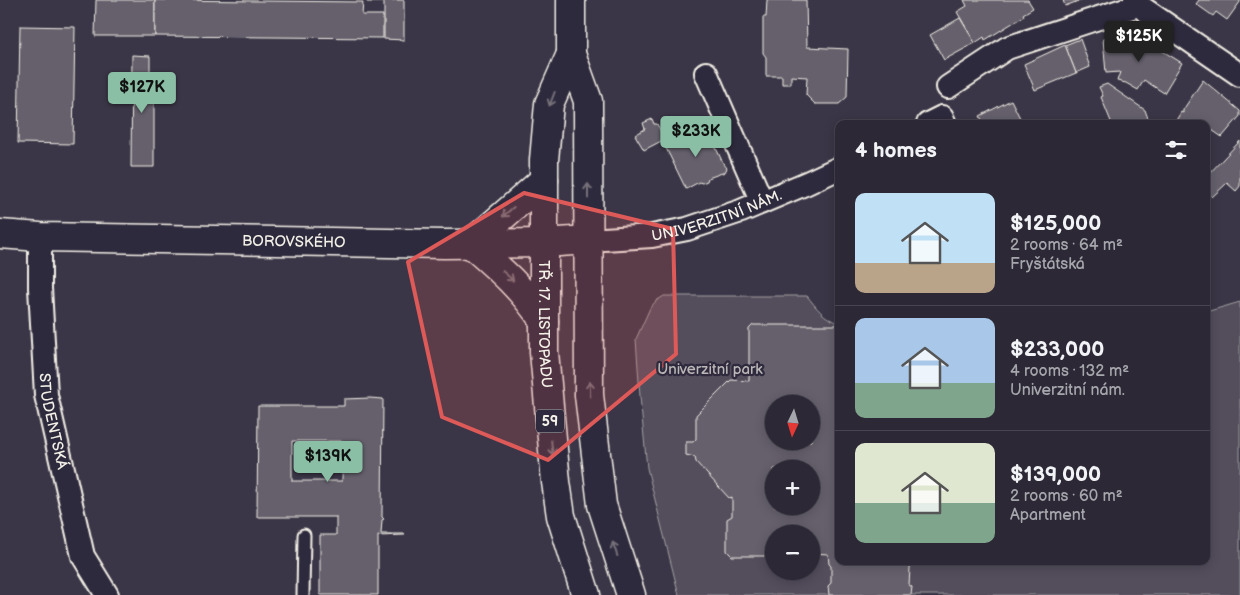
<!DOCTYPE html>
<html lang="en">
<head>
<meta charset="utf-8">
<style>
  :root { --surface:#2c2835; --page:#383441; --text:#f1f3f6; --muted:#a6a6ad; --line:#484450; --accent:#8abfa5 }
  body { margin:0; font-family:"Balsamiq Sans",sans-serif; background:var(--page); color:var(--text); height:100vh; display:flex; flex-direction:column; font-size:19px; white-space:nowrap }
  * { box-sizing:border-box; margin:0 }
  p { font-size:16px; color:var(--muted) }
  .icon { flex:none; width:28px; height:28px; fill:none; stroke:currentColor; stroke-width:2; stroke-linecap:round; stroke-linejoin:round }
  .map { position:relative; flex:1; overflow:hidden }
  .side { position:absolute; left:835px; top:120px; width:375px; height:445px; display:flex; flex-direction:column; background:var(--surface); border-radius:10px; box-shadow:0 2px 12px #0003,0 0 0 1px var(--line) }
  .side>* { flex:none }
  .needle { width:32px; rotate:184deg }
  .tools { position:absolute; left:765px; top:395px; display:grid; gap:10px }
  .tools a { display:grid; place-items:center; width:55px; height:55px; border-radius:50%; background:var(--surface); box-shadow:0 2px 12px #0003,0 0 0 1px var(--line); font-size:25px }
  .price { position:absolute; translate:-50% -42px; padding:0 11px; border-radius:5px; background:var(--accent); color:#111; font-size:16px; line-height:32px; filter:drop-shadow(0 1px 2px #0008) }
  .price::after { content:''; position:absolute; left:50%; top:30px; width:15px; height:11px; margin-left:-8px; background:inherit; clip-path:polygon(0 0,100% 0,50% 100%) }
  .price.active { background:#222; color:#fff }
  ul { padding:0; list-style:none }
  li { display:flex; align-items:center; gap:15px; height:125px; padding:0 20px }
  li+li { border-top:1px solid var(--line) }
  li span { display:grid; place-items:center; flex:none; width:140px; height:100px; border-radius:10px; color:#555 }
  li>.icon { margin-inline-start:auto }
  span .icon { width:60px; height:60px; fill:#fffc; stroke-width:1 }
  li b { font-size:21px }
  h2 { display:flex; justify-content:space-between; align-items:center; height:60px; padding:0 20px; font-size:21px }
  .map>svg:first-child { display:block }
  .green { fill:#534e5c; stroke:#a4a0a2; fill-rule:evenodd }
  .building { fill:#65616c; stroke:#f4f1e8; fill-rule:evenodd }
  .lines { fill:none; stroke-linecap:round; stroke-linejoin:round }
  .service-casing { stroke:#f4f1e8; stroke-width:15 }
  .minor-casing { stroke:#f4f1e8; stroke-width:26 }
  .tertiary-casing { stroke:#f4f1e8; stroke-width:31 }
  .secondary-casing { stroke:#f4f1e8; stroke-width:31 }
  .primary-casing { stroke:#f4f1e8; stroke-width:31 }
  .service { stroke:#2f2a3d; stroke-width:11 }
  .minor { stroke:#2f2a3d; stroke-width:22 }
  .tertiary { stroke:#2f2a3d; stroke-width:28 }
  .secondary { stroke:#2f2a3d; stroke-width:28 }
  .primary { stroke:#2f2a3d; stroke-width:28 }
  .oneway { stroke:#747079 }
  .marked { fill:#de5a58; fill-opacity:0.2; stroke:#de5a58; stroke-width:4; stroke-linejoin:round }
  .labels { text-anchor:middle; stroke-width:4.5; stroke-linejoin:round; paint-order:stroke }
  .shield { fill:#2f2a3d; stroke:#b9b5b5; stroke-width:1 }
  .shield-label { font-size:14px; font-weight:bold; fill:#f4f1e8 }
  .street-label { font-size:15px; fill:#f4f1e8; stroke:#2f2a3d }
  .park-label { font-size:15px; fill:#bcb8b7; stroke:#2f2a3d }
</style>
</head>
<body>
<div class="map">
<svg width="1240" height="595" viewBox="0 0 1240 595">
  <rect width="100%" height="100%" fill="#3b3647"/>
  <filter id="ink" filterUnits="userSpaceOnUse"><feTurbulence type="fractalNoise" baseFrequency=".02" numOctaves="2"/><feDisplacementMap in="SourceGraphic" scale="10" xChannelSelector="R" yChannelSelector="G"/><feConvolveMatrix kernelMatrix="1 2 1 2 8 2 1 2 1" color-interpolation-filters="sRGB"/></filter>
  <g filter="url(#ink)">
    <path class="green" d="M664 296H807C816 307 824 319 839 323V561H1206V312L1240 302V595H679L647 468 640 396 636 339 650 308 656 301ZM774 404H811V441H774ZM774 469H811V506H774ZM774 534H811V571H774Z"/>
    <g class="building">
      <path d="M96 0H155V36H95Z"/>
      <path d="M155 0 363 2 362 15H383V38L155 36Z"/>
      <path d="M367 0H404V40L384 39V2H367Z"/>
      <path d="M767 0H806L807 47 848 49 847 97 839 104H815L806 95 807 77 791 76V84H782V76H766V57L763 53V17H766Z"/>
      <path d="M964 0H1028L1033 8 1023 14 1024 16 985 40 984 37 975 43 957 12 967 6Z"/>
      <path d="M1063 0H1081L1065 6Z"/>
      <path d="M1199 0H1240V2L1227 20 1216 12 1213 16 1196 4Z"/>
      <path d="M960 18 975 43 944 60 930 35Z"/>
      <path d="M20 26 75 27 73 144 18 143Z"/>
      <path d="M1133 36 1143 39 1182 63 1164 93 1144 80 1138 90 1126 83 1117 81 1120 72 1106 73 1103 39Z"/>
      <path d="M1080 39 1090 67 1076 73 1065 45Z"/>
      <path d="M1065 45 1076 73 1035 90 1024 64Z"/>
      <path d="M132 55 150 56V95H154V167H131Z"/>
      <path d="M1203 80 1240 111V116L1222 137 1209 128 1206 132V124H1174L1181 112 1183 113V110Z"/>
      <path d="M1107 84 1145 110 1150 124H1112L1101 97 1103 96 1099 87Z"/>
      <path d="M1011 100 1023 124H984L980 116Z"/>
      <path d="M652 119 654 124H657L665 139 644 150 635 135 645 129 643 123Z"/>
      <path d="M699 129 700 133 707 129 723 163 727 168 725 172 708 178 707 181 702 183 699 182 686 189 666 148 674 145 672 141Z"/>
      <path d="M1240 141V186L1236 191 1227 183 1212 197 1206 190V177Z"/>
      <path d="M753 325H839V561H912L910 568 909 585 912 587 911 595H829L828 586 831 583V566L829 564 828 554 813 553 811 555V534H774V556H732L727 551V519L732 516V497L729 498 696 462 695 457 686 455V442H693L696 439V415L731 380 749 381V329ZM774 404H811V441H774ZM774 469H811V506H774Z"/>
      <path d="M370 398 383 399 382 517 384 519 382 520 381 534H405V535L378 536V595H320V535H336V517H257L258 406H344V399ZM292 441H343L342 481H292Z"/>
    </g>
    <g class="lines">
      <g class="service-casing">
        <path id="service" d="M303 595 304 535"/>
      </g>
      <g class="minor-casing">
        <g id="minor">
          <path d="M1135 0 1138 5 1240 75"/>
          <path d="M706 73 762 202"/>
          <path d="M948 87 1007 48 1138 5"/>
          <path d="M928 124 942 117 945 124"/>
          <path id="s1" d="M40 237V288L46 395 83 556 107 595"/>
          <path id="s2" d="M588 240 652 236 687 229 741 211 807 183 839 168"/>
        </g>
      </g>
      <g class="tertiary-casing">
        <path id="tertiary" d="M544 243 588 240"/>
      </g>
      <g class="secondary-casing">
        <g id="secondary">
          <path id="s3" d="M0 234 40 237 444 244 544 243"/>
          <path d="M471 244C501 270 522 288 544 321"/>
          <path d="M471 244 544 180"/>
        </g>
      </g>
      <g class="primary-casing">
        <g id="primary">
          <path d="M571 0V54L588 101 589 395 602 505 631 595"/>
          <path id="s4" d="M571 54 549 104 544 160V352L556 482 561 516 586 595"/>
        </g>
      </g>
      <use href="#service" class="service"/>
      <use href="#minor" class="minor"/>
      <use href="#tertiary" class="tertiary"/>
      <use href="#secondary" class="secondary"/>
      <use href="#primary" class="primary"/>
    </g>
    <defs><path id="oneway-shaft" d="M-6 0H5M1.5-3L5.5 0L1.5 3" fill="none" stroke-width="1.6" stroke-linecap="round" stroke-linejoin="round" transform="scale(1.25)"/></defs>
    <g class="oneway">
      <use href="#oneway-shaft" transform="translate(552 99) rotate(111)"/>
      <use href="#oneway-shaft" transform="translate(588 191) rotate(-90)"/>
      <use href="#oneway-shaft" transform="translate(508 212) rotate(139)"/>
      <use href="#oneway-shaft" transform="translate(508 276) rotate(41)"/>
      <use href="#oneway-shaft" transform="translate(590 389) rotate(-92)"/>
      <use href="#oneway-shaft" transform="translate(552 448) rotate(84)"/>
      <use href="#oneway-shaft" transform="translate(615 549) rotate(-109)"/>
    </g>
  </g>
  <path class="marked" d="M524 193 673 229 676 354 548 460 442 417 408 262Z"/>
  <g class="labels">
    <rect class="shield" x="536" y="409.5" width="28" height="23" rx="4"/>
    <g class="shield-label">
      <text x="550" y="426">59</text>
    </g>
    <g class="street-label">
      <text dy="5" stroke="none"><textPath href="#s2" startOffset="132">UNIVERZITNÍ NÁM.</textPath></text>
      <text dy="5" stroke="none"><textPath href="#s3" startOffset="294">BOROVSKÉHO</textPath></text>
      <text dy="5" stroke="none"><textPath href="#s4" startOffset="275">TŘ. 17. LISTOPADU</textPath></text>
      <text dy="5" stroke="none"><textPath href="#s1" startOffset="185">STUDENTSKÁ</textPath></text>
    </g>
    <g class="park-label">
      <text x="710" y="374">Univerzitní park</text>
    </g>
  </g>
</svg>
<div class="tools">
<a><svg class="needle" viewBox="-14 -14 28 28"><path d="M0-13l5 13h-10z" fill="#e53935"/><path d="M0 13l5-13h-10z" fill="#a6a6ad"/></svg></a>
<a>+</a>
<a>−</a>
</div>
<b class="price active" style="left:1139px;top:63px">$125K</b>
<b class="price" style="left:142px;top:114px">$127K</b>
<b class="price" style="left:696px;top:158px">$233K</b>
<b class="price" style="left:328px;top:483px">$139K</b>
<section class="side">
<h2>4 homes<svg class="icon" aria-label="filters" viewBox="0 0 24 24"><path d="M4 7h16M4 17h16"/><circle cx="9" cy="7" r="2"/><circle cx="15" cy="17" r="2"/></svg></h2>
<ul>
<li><span style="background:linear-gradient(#bfe0f5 70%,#b9a48a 0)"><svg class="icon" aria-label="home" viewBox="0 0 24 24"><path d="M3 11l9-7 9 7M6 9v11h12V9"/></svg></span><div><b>$125,000</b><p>2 rooms · 64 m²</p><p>Fryštátská</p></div></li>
<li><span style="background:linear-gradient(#a9c7e8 65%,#7fa58c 0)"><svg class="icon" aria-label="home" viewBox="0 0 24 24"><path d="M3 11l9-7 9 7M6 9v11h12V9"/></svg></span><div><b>$233,000</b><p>4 rooms · 132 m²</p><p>Univerzitní nám.</p></div></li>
<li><span style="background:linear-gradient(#dfe7d0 60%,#7fa58c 0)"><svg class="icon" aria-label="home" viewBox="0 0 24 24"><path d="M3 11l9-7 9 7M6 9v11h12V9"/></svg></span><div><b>$139,000</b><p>2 rooms · 60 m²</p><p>Apartment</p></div></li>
</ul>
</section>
</div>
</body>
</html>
